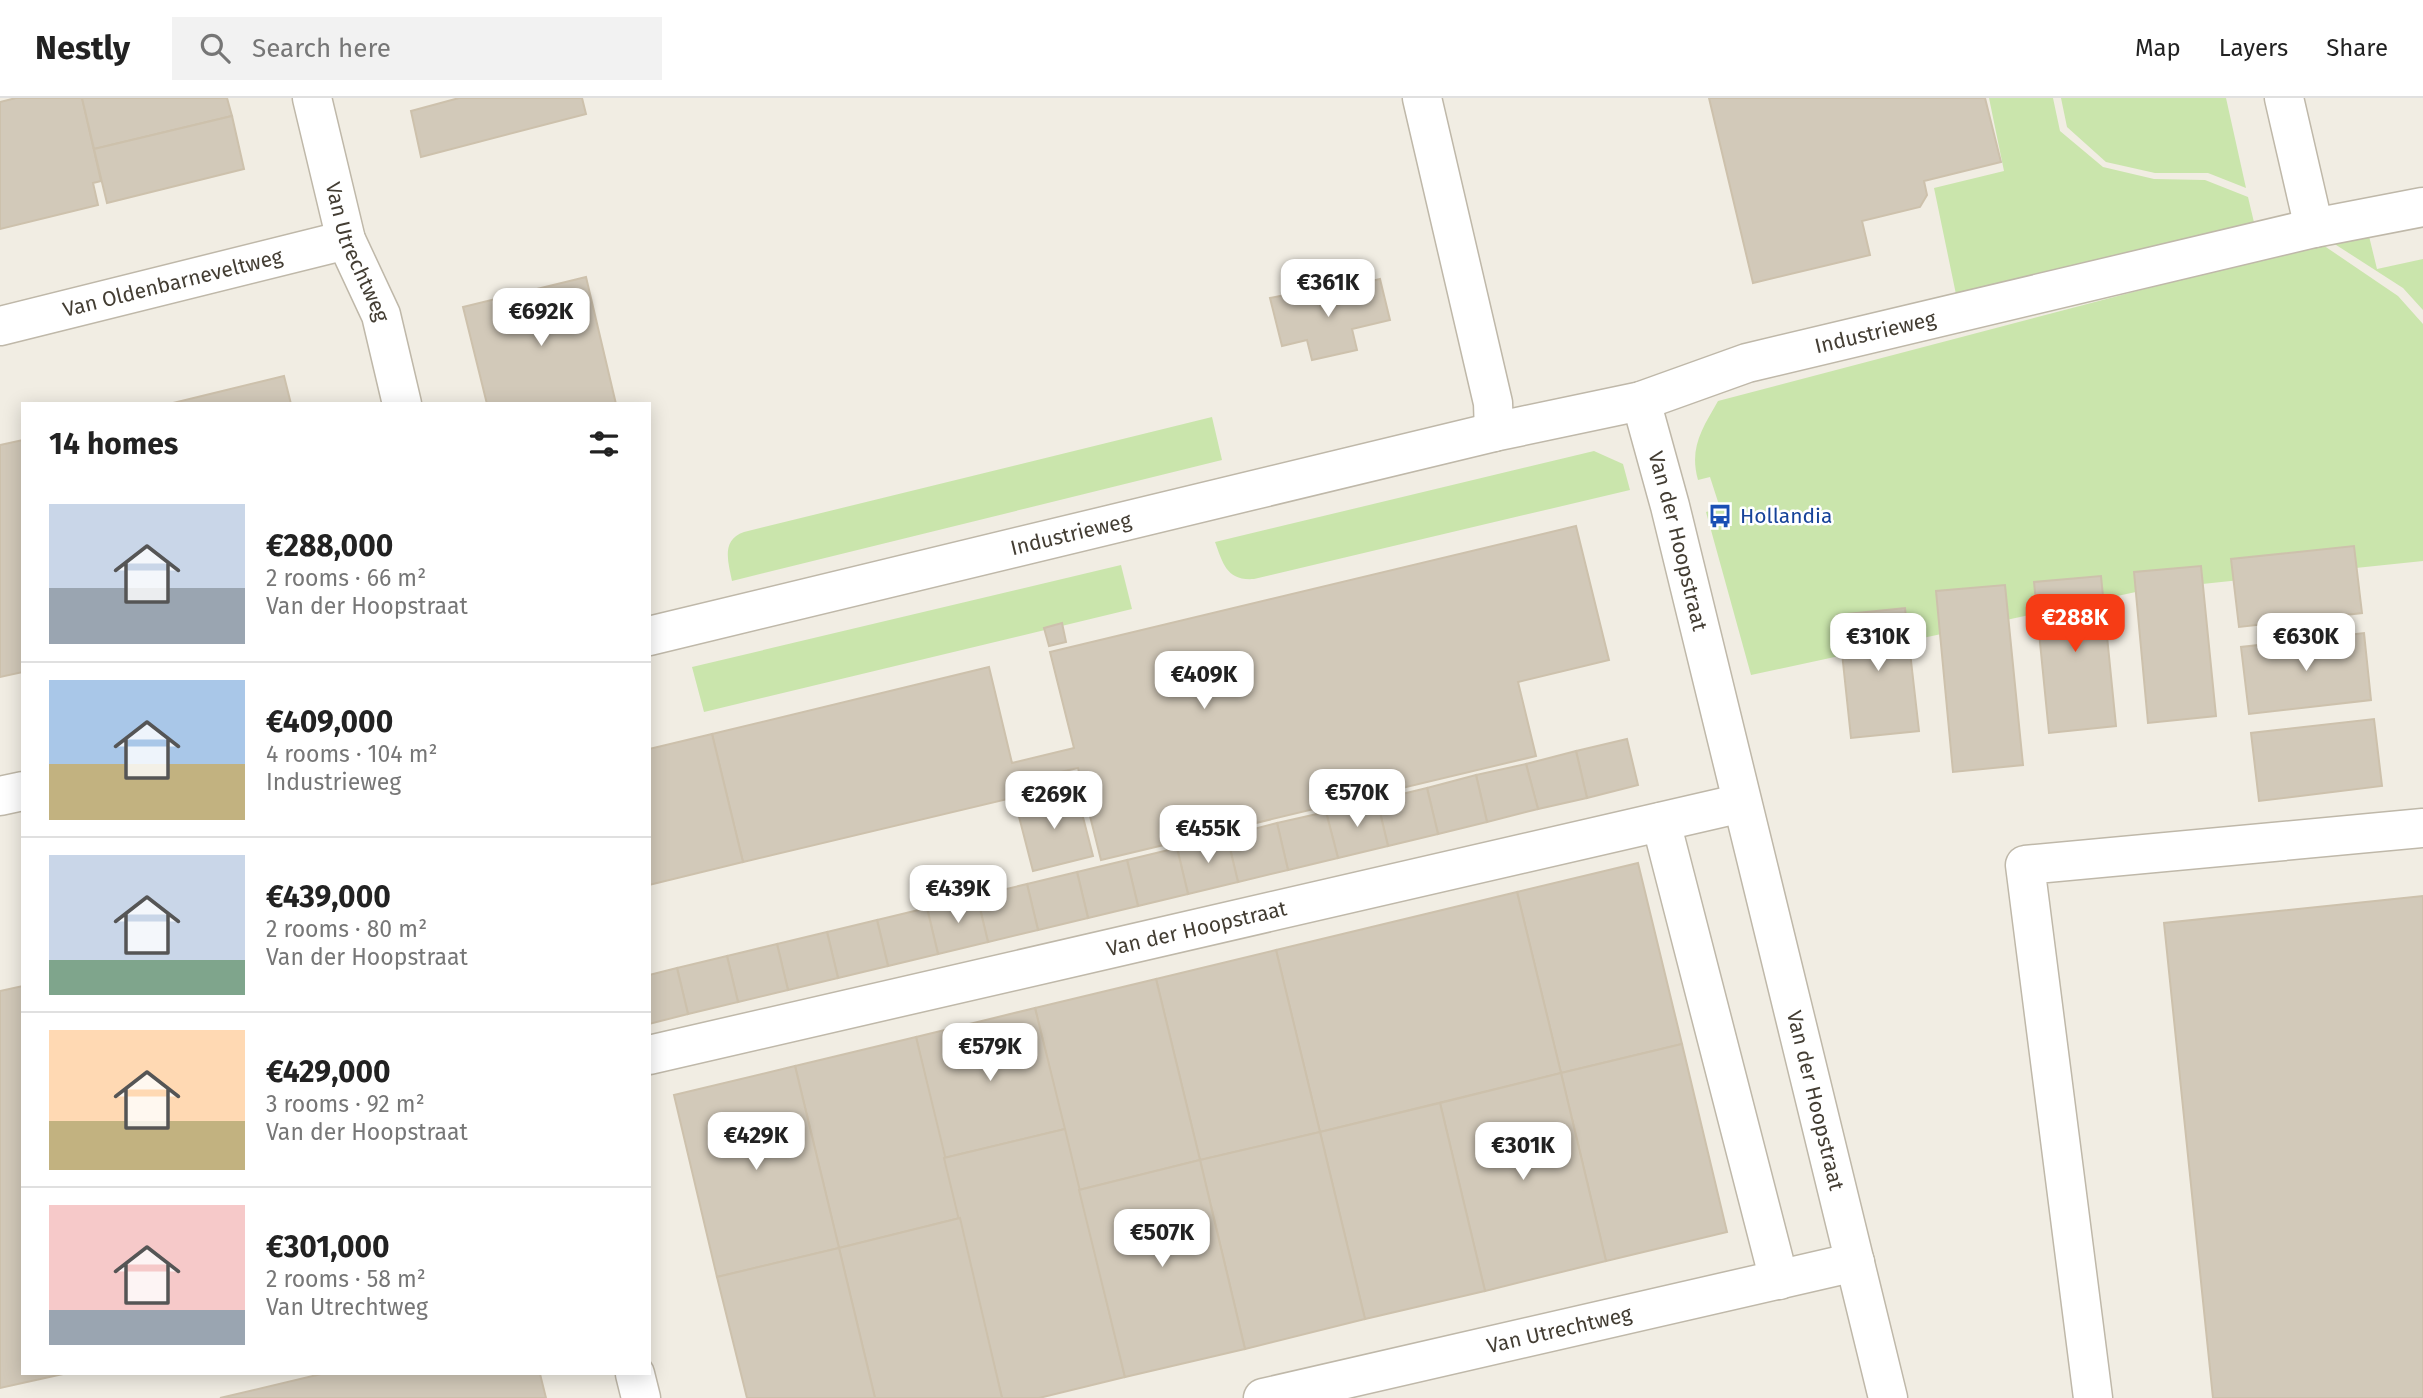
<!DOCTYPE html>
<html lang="en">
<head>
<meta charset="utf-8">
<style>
  :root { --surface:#fff; --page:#f2f2f2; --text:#222; --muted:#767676; --line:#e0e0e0; --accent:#f63c15 }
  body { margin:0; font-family:"Fira Sans",sans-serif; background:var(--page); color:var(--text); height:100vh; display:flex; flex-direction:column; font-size:26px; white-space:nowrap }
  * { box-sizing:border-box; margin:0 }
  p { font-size:23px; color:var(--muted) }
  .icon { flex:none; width:38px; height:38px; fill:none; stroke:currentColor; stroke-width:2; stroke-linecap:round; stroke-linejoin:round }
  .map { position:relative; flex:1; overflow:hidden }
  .details { position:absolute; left:21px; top:304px; width:630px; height:973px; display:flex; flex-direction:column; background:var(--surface); border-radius:0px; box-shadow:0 4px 18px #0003 }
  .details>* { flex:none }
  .price { position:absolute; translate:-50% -60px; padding:0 16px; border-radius:14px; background:#fff; color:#222; font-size:23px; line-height:46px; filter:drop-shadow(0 2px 4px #0008) }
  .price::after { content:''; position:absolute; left:50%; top:42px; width:21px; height:16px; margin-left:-10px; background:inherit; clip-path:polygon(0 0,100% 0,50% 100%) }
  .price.on { background:var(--accent); color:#fff }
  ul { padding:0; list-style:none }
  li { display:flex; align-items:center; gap:21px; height:175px; padding:0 28px }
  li+li { border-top:2px solid var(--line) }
  li span { display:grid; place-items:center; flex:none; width:196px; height:140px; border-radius:0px; color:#555 }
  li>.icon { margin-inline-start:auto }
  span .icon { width:84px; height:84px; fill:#fffc; stroke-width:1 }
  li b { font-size:30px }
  h2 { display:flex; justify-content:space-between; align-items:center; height:84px; padding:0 28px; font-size:30px }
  header { display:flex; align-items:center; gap:42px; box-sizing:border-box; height:98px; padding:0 35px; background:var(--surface); border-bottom:2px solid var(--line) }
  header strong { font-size:33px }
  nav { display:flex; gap:38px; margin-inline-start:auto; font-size:24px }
  .search { width:490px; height:63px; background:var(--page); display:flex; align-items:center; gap:18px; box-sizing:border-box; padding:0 24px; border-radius:0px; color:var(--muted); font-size:26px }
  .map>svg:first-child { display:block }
  .green { fill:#cae5ac }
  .building { fill:#d2c9b9; stroke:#cdc1ac; stroke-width:2 }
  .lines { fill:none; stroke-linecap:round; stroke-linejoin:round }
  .minor-casing { stroke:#bfb8a9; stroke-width:41 }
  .minor { stroke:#fff; stroke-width:38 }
  .labels { text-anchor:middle; stroke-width:5; stroke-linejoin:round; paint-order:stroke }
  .street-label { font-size:21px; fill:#433d33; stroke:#fff }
  .transit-label { font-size:21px; fill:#164399; stroke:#fff; text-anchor:start }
</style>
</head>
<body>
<header>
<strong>Nestly</strong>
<div class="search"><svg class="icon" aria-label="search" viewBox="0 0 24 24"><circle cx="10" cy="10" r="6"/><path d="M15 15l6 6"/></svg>Search here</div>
<nav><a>Map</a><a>Layers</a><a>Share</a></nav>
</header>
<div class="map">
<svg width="2423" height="1300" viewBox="0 0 2423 1300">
  <rect width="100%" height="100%" fill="#f1ede3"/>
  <g class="green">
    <path d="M1989 0H2053L2060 33 2103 69 2154 81 2205 82 2248 99 2257 137 1958 206 1934 90 2004 73Z"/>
    <path d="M2061 0H2226L2246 90 2208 75H2155L2106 64 2067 29Z"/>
    <path d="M2368 134 2377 171 2423 161V212L2403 190 2330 143Z"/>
    <path d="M2320 145 2398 198 2423 226V463L2145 492 1751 577 1706 414 1720 410 1710 379 1698 382C1689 350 1702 331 1718 303Z"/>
    <path d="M1212 319 1222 362 732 483C728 463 721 442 744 434Z"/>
    <path d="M1594 353 1623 366 1630 392 1254 481C1227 483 1223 466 1215 444Z"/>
    <path d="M1121 467 1132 511 704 614 692 569Z"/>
  </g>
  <g class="building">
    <path d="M16 0H82L101 83 93 85 98 107 0 131V4Z"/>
    <path d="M82 0H227L232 18 94 51Z"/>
    <path d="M459 0H582L586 16 421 59 411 13Z"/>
    <path d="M1709 0H1985L2001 64 1924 83 1927 97 1920 109 1862 123 1870 157 1753 185Z"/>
    <path d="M232 18 244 71 107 105 94 51Z"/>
    <path d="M586 179 616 306H487L463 209Z"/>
    <path d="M1380 181 1390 222 1352 231 1357 252 1312 262 1307 242 1282 248 1270 200 1316 191 1321 211 1358 202 1355 187Z"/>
    <path d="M284 278 291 306H169Z"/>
    <path d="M23 342V574L0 579V347Z"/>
    <path d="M1576 428 1609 562 1518 584 1536 658 1101 762 1078 670 1017 684 1020 698 743 764 712 636 989 569 1012 665 1074 650 1050 554Z"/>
    <path d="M2354 448 2362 515 2239 529 2231 461Z"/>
    <path d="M2201 468 2216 618 2148 625 2134 474Z"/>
    <path d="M2101 478 2116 628 2049 635 2034 484Z"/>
    <path d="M2005 487 2023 667 1953 674 1936 493Z"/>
    <path d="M1905 510 1919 633 1851 640 1838 517Z"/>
    <path d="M1062 525 1066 544 1049 548 1044 530Z"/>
    <path d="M2364 535 2371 602 2249 616 2241 549Z"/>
    <path d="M2374 621 2382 688 2259 703 2251 635Z"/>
    <path d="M712 636 743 764 649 787V651Z"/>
    <path d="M1627 641 1638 687 1587 700 1576 653Z"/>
    <path d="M1576 653 1587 700 1538 711 1526 666Z"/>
    <path d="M1526 666 1538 711 1487 724 1476 677Z"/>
    <path d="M1476 677 1487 724 1438 736 1427 690Z"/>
    <path d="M1427 690 1438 736 1388 748 1377 702Z"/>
    <path d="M1076 692 1093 758 1033 773 1016 707Z"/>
    <path d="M1377 702 1388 748 1338 760 1326 714Z"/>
    <path d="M1326 714 1338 760 1288 772 1277 725Z"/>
    <path d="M1277 725 1288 772 1238 784 1227 738Z"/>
    <path d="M1227 738 1238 784 1188 796 1177 750Z"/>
    <path d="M1177 750 1188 796 1138 808 1127 762Z"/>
    <path d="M1127 762 1138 808 1088 820 1077 774Z"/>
    <path d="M1638 765 1682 946 1561 975 1517 794Z"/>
    <path d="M1077 774 1088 820 1038 832 1027 786Z"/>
    <path d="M1027 786 1038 832 988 844 977 798Z"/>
    <path d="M1517 794 1561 975 1320 1034 1276 852Z"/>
    <path d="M977 798 988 844 938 856 927 810Z"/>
    <path d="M2423 798V1300H2213L2164 825Z"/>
    <path d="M927 810 938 856 888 868 877 822Z"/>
    <path d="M877 822 888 868 838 880 827 834Z"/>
    <path d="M827 834 838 880 788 892 777 846Z"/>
    <path d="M777 846 788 892 738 904 727 858Z"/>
    <path d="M1276 852 1320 1034 1200 1062 1156 881Z"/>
    <path d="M727 858 738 904 688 916 677 870Z"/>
    <path d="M677 870 688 916 649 926V877Z"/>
    <path d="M1156 881 1200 1062 1079 1092 1035 910Z"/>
    <path d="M23 888V1276H63L0 1290V893Z"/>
    <path d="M1035 910 1065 1031 944 1060 916 939Z"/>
    <path d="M916 939 960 1120 839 1150 795 968Z"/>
    <path d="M1682 946 1727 1134 1606 1163 1561 975Z"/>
    <path d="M795 968 839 1150 717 1179 674 997Z"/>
    <path d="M1561 975 1606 1163 1485 1193 1440 1005Z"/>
    <path d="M1440 1005 1485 1193 1365 1221 1320 1034Z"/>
    <path d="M1065 1031 1125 1279 1039 1300H1002L944 1060Z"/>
    <path d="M1320 1034 1365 1221 1245 1251 1200 1062Z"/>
    <path d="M1200 1062 1245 1251 1125 1279 1079 1092Z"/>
    <path d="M960 1120 1002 1300H875L839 1150Z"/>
    <path d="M839 1150 875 1300H747L717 1179Z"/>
    <path d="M321 1276H540L546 1300H220Z"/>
  </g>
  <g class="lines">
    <g class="minor-casing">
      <g id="minor">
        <path id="s1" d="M312 0 346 142 381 217 402 306"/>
        <path d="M1422 0 1493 305 1494 334"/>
        <path d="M2284 0 2314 130"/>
        <path id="s2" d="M0 228 346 142"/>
        <path id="s3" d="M1641 303 1670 408 1888 1300"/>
        <path id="s4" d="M649 538 1494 334 1641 303 1747 265 2314 130 2423 109"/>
        <path d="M0 698 23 693"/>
        <path d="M1661 724 1779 1182"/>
        <path id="s5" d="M649 957 1742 705"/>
        <path d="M635 1276 641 1300"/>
        <path id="s6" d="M1263 1300 1855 1164"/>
        <path d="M2093 1300 2025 767 2423 730"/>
      </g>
    </g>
    <use href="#minor" class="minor"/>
  </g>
  <defs>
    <g id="bus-bare" transform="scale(1.89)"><path d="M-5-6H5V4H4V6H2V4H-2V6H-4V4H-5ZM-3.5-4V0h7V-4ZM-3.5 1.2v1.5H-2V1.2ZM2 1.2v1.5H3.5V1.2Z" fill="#1a4fb4" stroke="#fff" stroke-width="2.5" paint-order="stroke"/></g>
  </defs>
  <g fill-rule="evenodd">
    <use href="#bus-bare" x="1720" y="418"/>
  </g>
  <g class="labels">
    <g class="street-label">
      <text dy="7" stroke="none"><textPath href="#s1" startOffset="161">Van Utrechtweg</textPath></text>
      <text dy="7" stroke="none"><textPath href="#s2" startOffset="178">Van Oldenbarneveltweg</textPath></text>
      <text dy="7" stroke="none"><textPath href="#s4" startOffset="1264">Industrieweg</textPath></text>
      <text dy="7" stroke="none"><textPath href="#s4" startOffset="434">Industrieweg</textPath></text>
      <text dy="7" stroke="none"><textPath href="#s3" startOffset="145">Van der Hoopstraat</textPath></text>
      <text dy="7" stroke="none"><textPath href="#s5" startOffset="562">Van der Hoopstraat</textPath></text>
      <text dy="7" stroke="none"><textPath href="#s3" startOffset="721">Van der Hoopstraat</textPath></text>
      <text dy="7" stroke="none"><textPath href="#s6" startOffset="304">Van Utrechtweg</textPath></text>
    </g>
    <g class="transit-label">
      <text x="1740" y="425">Hollandia</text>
    </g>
  </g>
</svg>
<b class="price" style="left:1328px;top:221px">€361K</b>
<b class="price" style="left:541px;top:250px">€692K</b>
<b class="price on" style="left:2075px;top:556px">€288K</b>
<b class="price" style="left:1878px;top:575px">€310K</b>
<b class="price" style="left:2306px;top:575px">€630K</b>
<b class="price" style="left:1204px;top:613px">€409K</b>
<b class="price" style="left:1357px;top:731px">€570K</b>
<b class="price" style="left:1054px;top:733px">€269K</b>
<b class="price" style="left:1208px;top:767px">€455K</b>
<b class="price" style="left:958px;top:827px">€439K</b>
<b class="price" style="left:990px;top:985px">€579K</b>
<b class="price" style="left:756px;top:1074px">€429K</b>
<b class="price" style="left:1523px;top:1084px">€301K</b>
<b class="price" style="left:1162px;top:1171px">€507K</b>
<section class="details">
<h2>14 homes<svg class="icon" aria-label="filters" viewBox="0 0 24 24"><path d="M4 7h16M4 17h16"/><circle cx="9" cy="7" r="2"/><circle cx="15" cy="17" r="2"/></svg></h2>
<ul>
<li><span style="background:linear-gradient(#c9d6e8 60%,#9aa5b1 0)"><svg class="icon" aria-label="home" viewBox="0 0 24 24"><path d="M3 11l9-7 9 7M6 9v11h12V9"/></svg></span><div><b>€288,000</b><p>2 rooms · 66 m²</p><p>Van der Hoopstraat</p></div></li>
<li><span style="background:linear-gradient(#a9c7e8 60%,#c2b280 0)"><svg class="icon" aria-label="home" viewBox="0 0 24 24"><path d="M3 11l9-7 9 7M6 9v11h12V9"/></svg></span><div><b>€409,000</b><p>4 rooms · 104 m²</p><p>Industrieweg</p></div></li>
<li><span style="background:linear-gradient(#c9d6e8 75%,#7fa58c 0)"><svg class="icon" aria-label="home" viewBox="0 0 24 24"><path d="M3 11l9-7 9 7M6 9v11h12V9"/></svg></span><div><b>€439,000</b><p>2 rooms · 80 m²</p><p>Van der Hoopstraat</p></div></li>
<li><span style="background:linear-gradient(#ffd9b3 65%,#c2b280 0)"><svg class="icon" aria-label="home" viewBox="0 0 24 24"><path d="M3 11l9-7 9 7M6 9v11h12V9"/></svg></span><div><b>€429,000</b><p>3 rooms · 92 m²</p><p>Van der Hoopstraat</p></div></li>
<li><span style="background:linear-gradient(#f6c9c9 75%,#9aa5b1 0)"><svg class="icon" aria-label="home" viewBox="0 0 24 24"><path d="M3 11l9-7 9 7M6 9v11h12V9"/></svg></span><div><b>€301,000</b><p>2 rooms · 58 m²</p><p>Van Utrechtweg</p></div></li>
</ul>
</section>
</div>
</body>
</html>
